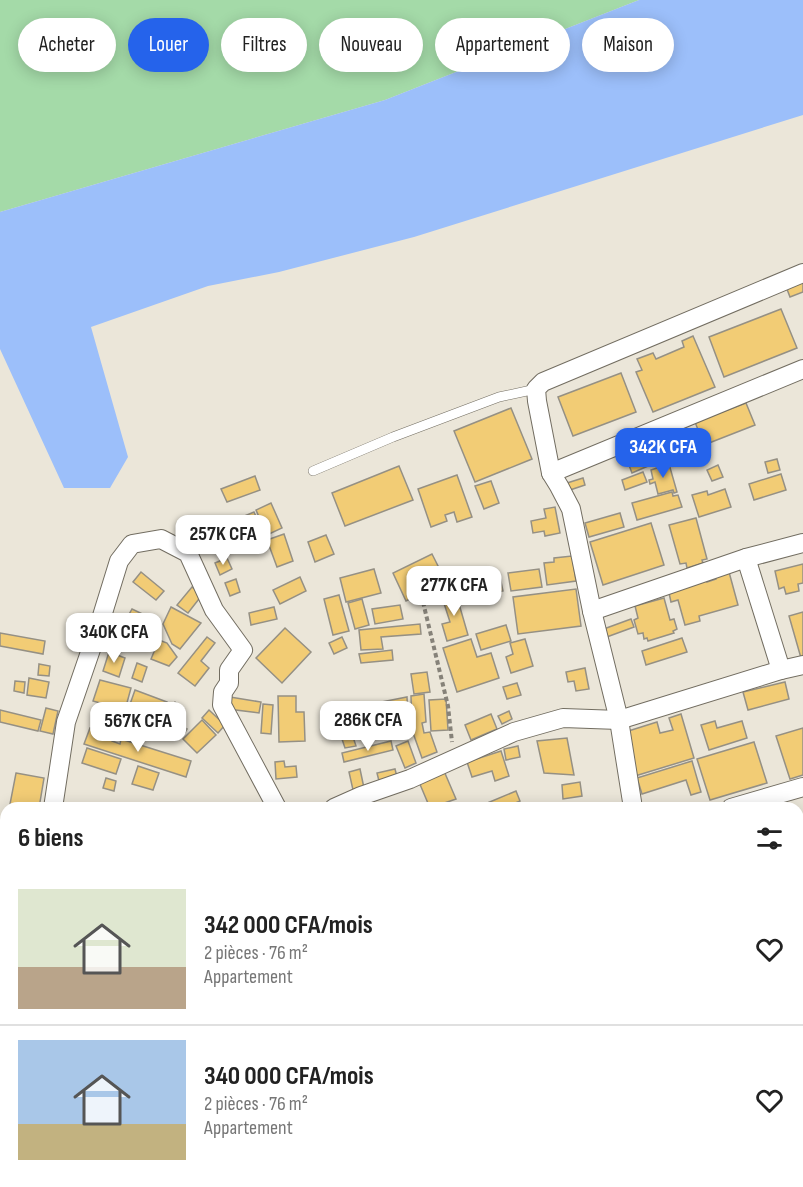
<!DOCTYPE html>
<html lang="fr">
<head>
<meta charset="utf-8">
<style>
  :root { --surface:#fff; --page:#f6f6f6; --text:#222; --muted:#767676; --line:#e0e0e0; --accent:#2563eb }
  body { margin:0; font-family:"Sofia Sans Condensed",sans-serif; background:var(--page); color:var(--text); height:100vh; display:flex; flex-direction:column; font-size:22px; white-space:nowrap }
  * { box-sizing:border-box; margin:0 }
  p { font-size:20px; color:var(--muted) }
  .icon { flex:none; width:33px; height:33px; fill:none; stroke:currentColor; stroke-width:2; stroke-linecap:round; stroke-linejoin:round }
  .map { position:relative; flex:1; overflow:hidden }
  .sheet { position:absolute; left:0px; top:802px; width:804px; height:386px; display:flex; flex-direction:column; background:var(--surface); border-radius:18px 18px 0 0; box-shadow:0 3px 15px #0003 }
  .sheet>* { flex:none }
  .guide { position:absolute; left:18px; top:18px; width:768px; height:54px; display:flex; gap:12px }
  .price { position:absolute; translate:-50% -51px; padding:0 14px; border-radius:12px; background:#fff; color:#222; font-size:20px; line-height:39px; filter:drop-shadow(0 2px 3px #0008) }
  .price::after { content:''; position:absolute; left:50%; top:36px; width:18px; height:14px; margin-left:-9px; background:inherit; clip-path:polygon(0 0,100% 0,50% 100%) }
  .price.current { background:var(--accent); color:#fff }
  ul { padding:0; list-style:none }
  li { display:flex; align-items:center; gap:18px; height:150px; padding:0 18px }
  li+li { border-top:2px solid var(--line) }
  li span { display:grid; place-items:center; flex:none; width:168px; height:120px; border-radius:0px; color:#555 }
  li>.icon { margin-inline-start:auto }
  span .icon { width:72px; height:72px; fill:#fffc; stroke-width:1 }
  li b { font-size:26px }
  h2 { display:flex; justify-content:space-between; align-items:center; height:72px; padding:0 18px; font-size:26px }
  .pill { padding:0 21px; border-radius:27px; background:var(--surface); box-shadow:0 3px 15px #0003; font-size:21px; line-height:54px }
  .pill.current { background:var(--accent); color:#fff }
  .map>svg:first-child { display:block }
  .green { fill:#a4daa8 }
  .water { fill:#9cbffa }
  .building { fill:#f2cc75; stroke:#959084; stroke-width:1.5 }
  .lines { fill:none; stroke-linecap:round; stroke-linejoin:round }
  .service-casing { stroke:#726d61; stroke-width:10 }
  .minor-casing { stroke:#726d61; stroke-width:20 }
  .path { stroke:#868279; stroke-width:4; stroke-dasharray:4.5 3; stroke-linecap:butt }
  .service { stroke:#fff; stroke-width:9 }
  .minor { stroke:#fff; stroke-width:18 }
</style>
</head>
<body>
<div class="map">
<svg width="803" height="1187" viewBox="0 0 803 1187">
  <rect width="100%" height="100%" fill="#ebe6d9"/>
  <path class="green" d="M0 0H639L385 100 0 212Z"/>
  <path class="water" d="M639 0H803V115L414 237 279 272 208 286 91 327 128 457 110 488H64L0 349V212L385 100Z"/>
  <g class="building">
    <path d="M803 276V292L790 297 785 284Z"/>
    <path d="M781 309 797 348 724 377 709 337Z"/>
    <path d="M693 336 715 387 653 412 636 372 642 370 637 359 653 353 656 359 684 347 682 341Z"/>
    <path d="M621 373 636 412 573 436 558 397Z"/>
    <path d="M746 403 755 425 704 445 695 422Z"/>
    <path d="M511 408 532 459 475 482 454 431Z"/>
    <path d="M669 441 673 453 663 456 659 444Z"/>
    <path d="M640 448 648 466 632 473 625 455Z"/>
    <path d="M777 459 780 470 768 473 765 462Z"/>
    <path d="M669 464 677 492 674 493 673 490 658 494 655 482 650 484 649 480 653 479 651 470Z"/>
    <path d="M718 465 723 477 712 481 707 470Z"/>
    <path d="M399 466 413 500 345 526 332 493Z"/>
    <path d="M643 472 647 482 625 490 622 480Z"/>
    <path d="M781 474 786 490 754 500 749 484Z"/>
    <path d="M457 475 472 517 457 522 454 512 445 515 447 521 431 527 418 489Z"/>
    <path d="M255 476 260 490 227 502 221 489Z"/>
    <path d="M583 478 585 485 570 490 567 483Z"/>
    <path d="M491 481 499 503 484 509 475 486Z"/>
    <path d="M725 489 731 507 699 517 692 495 707 491 708 495Z"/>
    <path d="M672 492 673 496 678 495 682 507 637 520 632 503Z"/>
    <path d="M271 503 282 528 267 535 256 510Z"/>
    <path d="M555 507 560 533 545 536 544 531 533 533 531 521 546 518 544 509Z"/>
    <path d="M254 512 261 528 230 541 223 525Z"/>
    <path d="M620 513 624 527 589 537 585 523Z"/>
    <path d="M696 518 707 559 702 560 703 563 687 568 686 563 680 564 669 525Z"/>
    <path d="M651 523 664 565 603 585 590 542Z"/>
    <path d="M284 534 293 561 277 567 267 540Z"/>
    <path d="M326 535 334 554 315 562 308 542Z"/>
    <path d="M432 554 441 572 421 581 426 591 406 601 393 573Z"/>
    <path d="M572 556 576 581 547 585 544 563 554 562V558Z"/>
    <path d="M227 558 232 569 220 575 215 563Z"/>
    <path d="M803 564V583L798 584 799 591 786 594 784 587 779 589 775 571Z"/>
    <path d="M374 569 381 593 346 602 340 578Z"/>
    <path d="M539 569 542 587 511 591 508 573Z"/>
    <path d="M141 572 164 591 156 600 133 582Z"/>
    <path d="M729 572 738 605 699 616 700 621 685 625 678 600 671 602 669 593 706 578 707 582 716 579 715 575Z"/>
    <path d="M471 573 473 582 500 577 503 591 460 600 456 576Z"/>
    <path d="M300 577 306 591 280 604 273 590Z"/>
    <path d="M236 579 240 592 230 596 225 583Z"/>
    <path d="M192 587 202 595 188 613 177 605Z"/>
    <path d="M576 589 581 626 518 634 513 597Z"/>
    <path d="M455 590 468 635 447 641 442 624 450 622 441 594Z"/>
    <path d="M339 595 349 631 333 635 324 599Z"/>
    <path d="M664 598 670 620 674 619 677 629 673 631 674 633 648 641 647 638 644 639 643 633 638 634 634 620 638 618 635 606Z"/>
    <path d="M362 599 369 625 355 629 348 603Z"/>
    <path d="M400 605 403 619 375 624 372 609Z"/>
    <path d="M171 607 201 623 180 649 172 644 163 624Z"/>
    <path d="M274 607 277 619 251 625 249 613Z"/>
    <path d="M132 609 151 618 146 630 126 620Z"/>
    <path d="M803 612V658H801L789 616Z"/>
    <path d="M631 619 634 627 604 638 601 630Z"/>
    <path d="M420 624 421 634 381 637 383 649 361 650 359 630Z"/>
    <path d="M506 625 511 641 481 650 476 634Z"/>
    <path d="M285 628 311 652 282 683 256 658Z"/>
    <path d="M116 630 126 632 123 642 114 640Z"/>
    <path d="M0 633 45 641 43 654 0 646Z"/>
    <path d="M207 637 215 643 201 661 209 668 195 686 178 673Z"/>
    <path d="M342 637 347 648 334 654 329 643Z"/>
    <path d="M682 638 687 652 646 665 642 651Z"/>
    <path d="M471 639 477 657 491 653 499 678 457 692 443 648Z"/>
    <path d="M525 639 533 666 511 673 506 657 513 654 510 643Z"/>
    <path d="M159 640 167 643 177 657 169 666 151 659Z"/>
    <path d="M392 650 393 660 361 663 359 654Z"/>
    <path d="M109 652 125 658 119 677 103 671Z"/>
    <path d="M137 663 147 667 142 682 132 678Z"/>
    <path d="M39 664 50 666 49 676 38 675Z"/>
    <path d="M585 668 589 689 576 691 574 681 568 682 566 672Z"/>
    <path d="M427 672 430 692 414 694 411 674Z"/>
    <path d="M29 678 49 682 46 698 27 695Z"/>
    <path d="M100 680 131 688 125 710 93 701Z"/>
    <path d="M15 681 25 682 24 693 14 691Z"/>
    <path d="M785 682 789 699 748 710 743 692Z"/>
    <path d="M517 683 521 695 507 699 503 687Z"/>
    <path d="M135 690 167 702 160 721 128 710Z"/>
    <path d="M424 694 426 722 422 723 424 733 430 732 437 752 422 758 412 730 411 696Z"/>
    <path d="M278 696H296V712H304L305 741 279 742Z"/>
    <path d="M230 697 261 702 259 713 228 709Z"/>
    <path d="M407 697 408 718 379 724 376 703Z"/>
    <path d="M446 699 448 730 431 731 429 700Z"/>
    <path d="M175 702 184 709 176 718 167 712Z"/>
    <path d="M263 704 273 705 271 734 261 733Z"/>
    <path d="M46 708 58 711 53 734 40 731Z"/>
    <path d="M0 710 41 720 38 731 0 722Z"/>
    <path d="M209 710 225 725 218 733 202 718Z"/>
    <path d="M509 711 512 719 502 724 498 716Z"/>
    <path d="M104 713 138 721 134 735 100 727Z"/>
    <path d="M491 714 497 729 471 740 465 725Z"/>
    <path d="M681 714 694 758 635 776 622 733 657 722 660 733 673 730 669 718Z"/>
    <path d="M167 717 187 729 182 737 162 725Z"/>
    <path d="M202 720 216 735 197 753 183 739Z"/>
    <path d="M715 721 717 728 742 721 747 738 709 750 701 725Z"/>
    <path d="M90 728 113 735 112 741 120 744 121 739 191 761 186 777 84 744Z"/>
    <path d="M803 728V775L790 779 776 736Z"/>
    <path d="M353 737 356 746 345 748 342 739Z"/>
    <path d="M567 738 574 775 544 773 537 741Z"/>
    <path d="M391 741 393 750 344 762 342 753Z"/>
    <path d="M408 741 416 763 405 768 396 746Z"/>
    <path d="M754 742 767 783 710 800 697 759Z"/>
    <path d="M518 746 520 757 506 760 504 749Z"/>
    <path d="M87 748 121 759 116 774 82 763Z"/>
    <path d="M501 751 509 776 495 781 492 771 472 777 467 762Z"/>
    <path d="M284 761 285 767 296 766 297 777 276 779 275 762Z"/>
    <path d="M692 761 701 792 691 795 686 780 642 794 637 778Z"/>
    <path d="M138 766 159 773 153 790 132 784Z"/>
    <path d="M360 769 364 788 353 790 349 772Z"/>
    <path d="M395 769 397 777 379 781 377 773Z"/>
    <path d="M444 771 456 799 430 808 419 782Z"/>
    <path d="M16 773 44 778 39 808 10 804Z"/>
    <path d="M106 778 116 781 114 791 103 788Z"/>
    <path d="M580 782 582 796 563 799 562 785Z"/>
    <path d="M516 791 520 801 504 808H487L485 804Z"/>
    <path d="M803 1114V1173L798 1153V1115Z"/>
    <path d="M151 1182H170L172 1187H153Z"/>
  </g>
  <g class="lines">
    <g class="service-casing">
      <path id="service" d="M313 471 393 437 499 397 536 389"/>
    </g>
    <g class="minor-casing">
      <g id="minor">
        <path d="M551 473 537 401 536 389 543 382 803 273"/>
        <path d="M746 558 781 670"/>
        <path d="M592 611 746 558 803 543"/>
        <path d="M53 808 66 722 98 629 119 561 132 544 161 539 188 553 214 610 243 650 229 670V683L223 692 222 705 277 808"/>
        <path d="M334 808 361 796 410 779 514 732 563 718 619 720 781 670 803 665"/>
        <path d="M633 808 619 720 592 611 571 509 559 486 551 473 803 369"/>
        <path d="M731 808 803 787"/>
        <path d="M799 921 803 936"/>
        <path d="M38 1182 40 1187"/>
        <path d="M257 1182 261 1187"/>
        <path d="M393 1182 394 1187"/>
        <path d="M588 1182 590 1187"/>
        <path d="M730 1182 731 1187"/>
        <path d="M632 1187 648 1182"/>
      </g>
    </g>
    <path class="path" d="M423 602 448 706 452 742"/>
    <use href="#service" class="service"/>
    <use href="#minor" class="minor"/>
  </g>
</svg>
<b class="price current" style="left:663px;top:479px">342K CFA</b>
<b class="price" style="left:223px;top:566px">257K CFA</b>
<b class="price" style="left:454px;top:617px">277K CFA</b>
<b class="price" style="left:114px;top:664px">340K CFA</b>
<b class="price" style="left:368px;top:752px">286K CFA</b>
<b class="price" style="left:138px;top:753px">567K CFA</b>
<div class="guide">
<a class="pill">Acheter</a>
<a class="pill current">Louer</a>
<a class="pill">Filtres</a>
<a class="pill">Nouveau</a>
<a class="pill">Appartement</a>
<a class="pill">Maison</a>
</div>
<section class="sheet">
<h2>6 biens<svg class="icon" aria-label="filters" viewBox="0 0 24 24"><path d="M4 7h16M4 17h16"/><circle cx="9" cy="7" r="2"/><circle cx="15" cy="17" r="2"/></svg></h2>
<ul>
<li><span style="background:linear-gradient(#dfe7d0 65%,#b9a48a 0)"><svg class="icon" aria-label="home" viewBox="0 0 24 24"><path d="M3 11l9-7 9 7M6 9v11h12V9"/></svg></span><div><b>342 000 CFA/mois</b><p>2 pièces · 76 m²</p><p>Appartement</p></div><svg class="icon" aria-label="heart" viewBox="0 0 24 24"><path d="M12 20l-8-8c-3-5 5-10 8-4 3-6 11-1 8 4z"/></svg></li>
<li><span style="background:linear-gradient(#a9c7e8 70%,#c2b280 0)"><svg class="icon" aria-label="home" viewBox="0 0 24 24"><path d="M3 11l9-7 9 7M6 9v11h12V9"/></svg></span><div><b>340 000 CFA/mois</b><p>2 pièces · 76 m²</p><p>Appartement</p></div><svg class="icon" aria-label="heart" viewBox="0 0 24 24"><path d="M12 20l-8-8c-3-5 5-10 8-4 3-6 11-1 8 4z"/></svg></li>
</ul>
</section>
</div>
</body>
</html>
